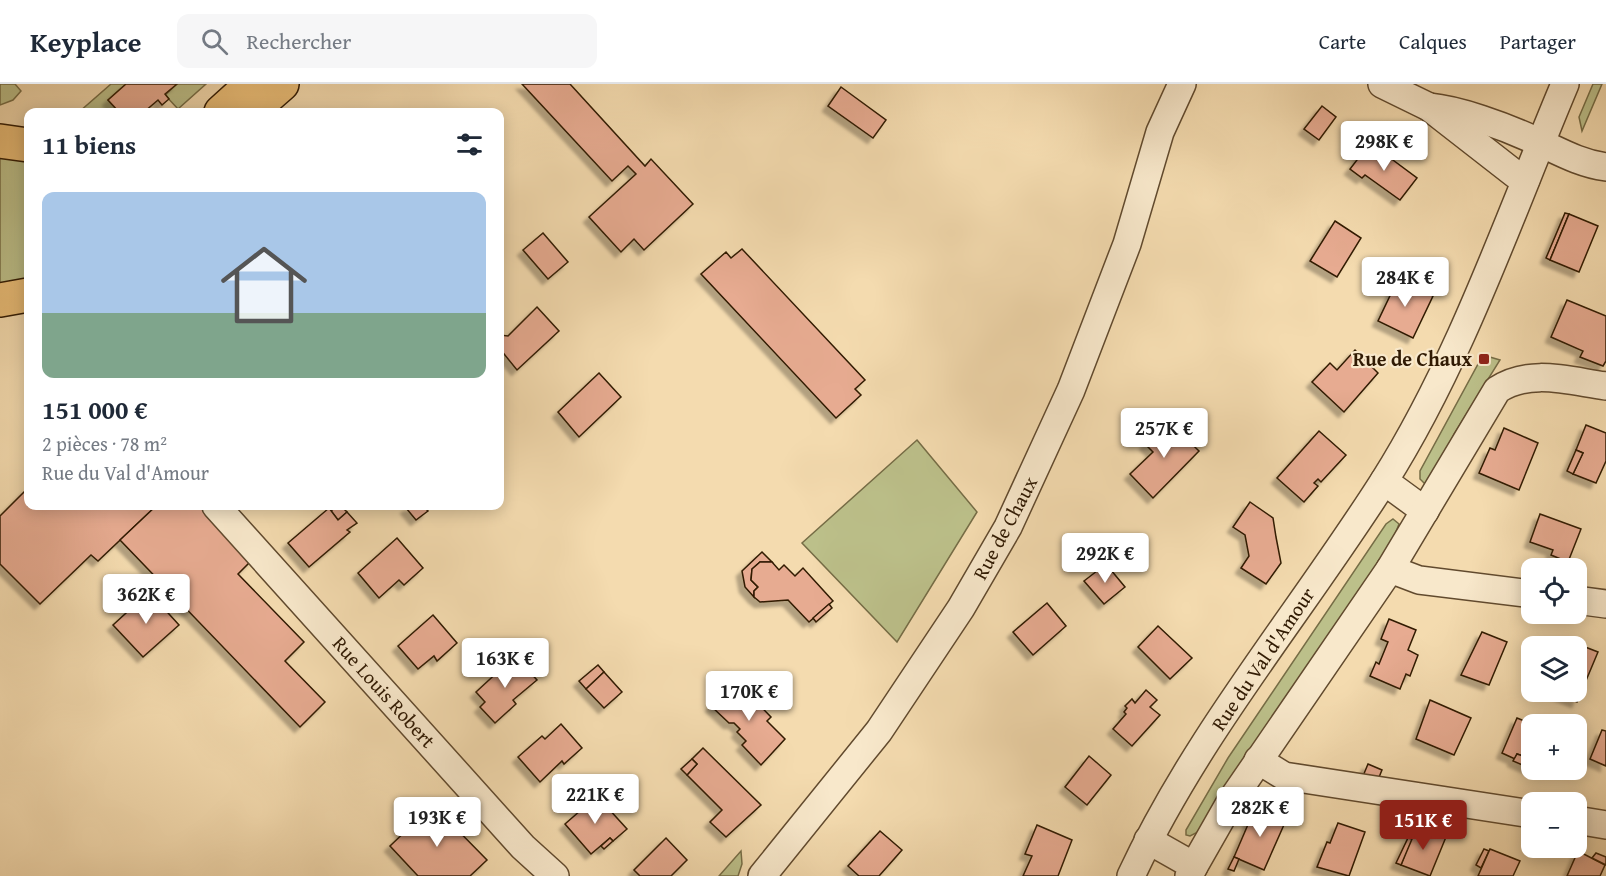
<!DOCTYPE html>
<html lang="fr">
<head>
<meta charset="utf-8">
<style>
  :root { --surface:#fff; --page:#f6f6f7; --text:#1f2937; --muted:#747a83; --line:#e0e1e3; --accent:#8f2418 }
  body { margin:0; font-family:"Gentium Book Plus",serif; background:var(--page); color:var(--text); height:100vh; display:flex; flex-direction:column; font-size:22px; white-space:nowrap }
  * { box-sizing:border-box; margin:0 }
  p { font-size:20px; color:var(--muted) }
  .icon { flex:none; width:33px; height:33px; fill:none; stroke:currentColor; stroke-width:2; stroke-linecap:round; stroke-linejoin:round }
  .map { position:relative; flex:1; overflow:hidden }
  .sheet { position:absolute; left:24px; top:24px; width:480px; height:402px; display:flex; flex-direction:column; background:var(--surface); border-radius:12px; box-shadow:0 3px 15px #0003 }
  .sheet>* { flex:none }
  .controls { position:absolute; left:1521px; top:474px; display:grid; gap:12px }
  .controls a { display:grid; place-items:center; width:66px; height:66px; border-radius:12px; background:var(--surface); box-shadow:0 3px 15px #0003; font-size:30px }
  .price { position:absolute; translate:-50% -51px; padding:0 14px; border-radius:6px; background:#fff; color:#222; font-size:20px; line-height:39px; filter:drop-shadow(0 2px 3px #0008) }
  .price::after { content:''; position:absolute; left:50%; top:36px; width:18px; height:14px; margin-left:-9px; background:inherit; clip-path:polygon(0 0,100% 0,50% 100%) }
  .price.active { background:var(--accent); color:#fff }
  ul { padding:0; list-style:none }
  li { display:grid; align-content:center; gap:12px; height:318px; padding:0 18px }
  li span { display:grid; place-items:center; height:186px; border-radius:12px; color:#555 }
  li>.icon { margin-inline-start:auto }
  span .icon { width:108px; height:108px; fill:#fffc; stroke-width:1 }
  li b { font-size:26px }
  h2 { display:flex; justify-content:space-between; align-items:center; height:72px; padding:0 18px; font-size:26px }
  header { display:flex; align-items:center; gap:36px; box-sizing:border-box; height:84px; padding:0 30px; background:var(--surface); border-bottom:2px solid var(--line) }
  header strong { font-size:28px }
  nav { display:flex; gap:33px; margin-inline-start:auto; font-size:21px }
  .search { width:420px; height:54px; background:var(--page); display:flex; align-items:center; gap:15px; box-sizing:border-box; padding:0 21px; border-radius:12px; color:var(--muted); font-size:22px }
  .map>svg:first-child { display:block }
  .green { fill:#bcc08a; stroke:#766d46; stroke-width:1.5 }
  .building { fill:#e7ab91; stroke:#301a03; stroke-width:1.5; filter:url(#shadow) }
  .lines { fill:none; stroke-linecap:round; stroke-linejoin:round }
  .minor-casing { stroke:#614a2e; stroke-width:30 }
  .major-casing { stroke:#301a03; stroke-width:36 }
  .minor { stroke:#f8e8cb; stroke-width:27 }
  .major { stroke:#eabe78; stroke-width:33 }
  .poi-dot { fill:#8f2418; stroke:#f8e8cb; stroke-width:2 }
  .labels { text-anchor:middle; stroke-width:4.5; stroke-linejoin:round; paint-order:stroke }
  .poi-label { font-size:20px; font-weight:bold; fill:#301a03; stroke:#f8e8cb; text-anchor:end }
  .street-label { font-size:20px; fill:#301a03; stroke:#f8e8cb }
</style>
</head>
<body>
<header>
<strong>Keyplace</strong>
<div class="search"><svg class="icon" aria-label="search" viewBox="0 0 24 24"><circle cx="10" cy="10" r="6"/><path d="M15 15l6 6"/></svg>Rechercher</div>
<nav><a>Carte</a><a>Calques</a><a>Partager</a></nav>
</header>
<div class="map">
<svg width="1606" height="792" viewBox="0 0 1606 792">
  <defs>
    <filter id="shadow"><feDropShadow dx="-5.5" dy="5.5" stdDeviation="1.5" flood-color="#0004"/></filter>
  </defs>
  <rect width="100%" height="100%" fill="#f4dbaf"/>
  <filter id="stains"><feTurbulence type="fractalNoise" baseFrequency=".00333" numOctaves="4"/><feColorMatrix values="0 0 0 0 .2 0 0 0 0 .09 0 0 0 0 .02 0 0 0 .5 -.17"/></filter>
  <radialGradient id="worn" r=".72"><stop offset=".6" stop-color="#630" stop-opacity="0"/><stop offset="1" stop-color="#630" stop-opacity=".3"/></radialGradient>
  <g class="green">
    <path d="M0 0H15L21 7 13 16 0 21Z"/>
    <path d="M111 0H126L108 16 119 28H79Z"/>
    <path d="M177 0H206L178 25 165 11Z"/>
    <path d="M1593 0H1602L1582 47 1579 33Z"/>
    <path d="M0 70 28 75V197L0 202Z"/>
    <path d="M1483 271 1500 276 1454 350 1436 388 1425 400 1420 395V387Z"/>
    <path d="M917 356 977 428 897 558 802 459Z"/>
    <path d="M1393 435 1399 440 1387 471 1198 748 1190 752 1186 751V746L1228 674 1386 440Z"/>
    <path d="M741 767 742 780 738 792H719Z"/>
  </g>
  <g class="building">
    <path d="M126 0H177L165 10 169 15 162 21 158 16 144 28H119L108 16Z"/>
    <path d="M522 0H570L645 82 651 75 693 120 644 166 634 155 621 168 589 133 636 90 628 82 612 97Z"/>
    <path d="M841 3 886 36 873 54 828 22Z"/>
    <path d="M1322 22 1336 33 1319 56 1304 45Z"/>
    <path d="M1370 59 1417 94 1400 116 1365 91 1362 94 1350 85Z"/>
    <path d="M1565 129 1569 130 1550 176 1546 174Z"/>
    <path d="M1569 130 1598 142 1579 188 1550 176Z"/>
    <path d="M1335 137 1361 154 1337 193 1310 177Z"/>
    <path d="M543 149 568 178 548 195 523 166Z"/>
    <path d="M742 165 865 296 855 305 861 311 836 334 701 190 726 168 731 174Z"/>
    <path d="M1398 195 1433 212 1413 254 1378 237Z"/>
    <path d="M1567 216 1606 232V277L1603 282 1580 273 1583 267 1551 253Z"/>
    <path d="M537 223 559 247 517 286 500 265V251L508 252Z"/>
    <path d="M1355 266 1378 289 1344 328 1312 298 1330 279 1337 286Z"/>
    <path d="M599 289 621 313 579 353 558 328Z"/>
    <path d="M1168 337 1199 367 1153 414 1130 390 1153 368 1145 360Z"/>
    <path d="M1586 341 1606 349V377L1596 399 1573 390 1583 369 1576 366Z"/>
    <path d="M1504 344 1538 359 1519 406 1479 389 1490 364 1495 366Z"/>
    <path d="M1319 347 1346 371 1321 398 1318 395 1314 399 1318 402 1304 418 1277 394Z"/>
    <path d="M1576 366 1583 369 1573 390 1567 387Z"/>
    <path d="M28 404V422H156L98 477 91 471 40 520 0 480V432Z"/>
    <path d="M1250 418 1273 434 1276 453 1281 479 1266 500 1241 484 1249 472 1245 451 1233 443Z"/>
    <path d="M156 422H202L253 475 238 490 304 558 285 577 325 618 300 643 120 456Z"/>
    <path d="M337 422H341L347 428 338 436 331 427Z"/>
    <path d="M410 422H423L428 427 416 436 406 424Z"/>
    <path d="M329 424 338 436 347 428 357 439 347 446 350 448 309 483 288 459Z"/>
    <path d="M1540 430 1581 445 1568 478 1551 471 1553 466 1530 458Z"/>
    <path d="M397 454 423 484 404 501 399 496 379 514 358 489Z"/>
    <path d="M762 468 772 478H760L752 485 751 496 758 503 754 507V513L745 503 742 487Z"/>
    <path d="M760 478H772L779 486 784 481 795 492 803 484 833 517 809 538 788 516 760 518 754 513V507L758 503 751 496 752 485Z"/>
    <path d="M1106 480 1125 503 1104 520 1084 497Z"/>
    <path d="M149 508 179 541 143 573 113 541Z"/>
    <path d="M1047 519 1066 542 1033 571 1013 548Z"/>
    <path d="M829 520 832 524 816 538 813 534Z"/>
    <path d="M433 531 457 559 437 577 434 572 418 585 398 562Z"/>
    <path d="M1389 535 1416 546 1408 566 1418 571 1410 592 1406 590 1400 605 1370 592 1376 578 1379 580 1388 558 1381 555Z"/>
    <path d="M1158 542 1192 574 1170 595 1138 563Z"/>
    <path d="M1482 548 1507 558 1489 601 1461 591Z"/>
    <path d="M1562 554 1598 568 1577 618 1553 608H1576V562H1558Z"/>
    <path d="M515 572 537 596 513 616 516 620 495 639 480 623 485 618 476 608Z"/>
    <path d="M598 581 604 588 586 605 579 597Z"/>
    <path d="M604 588 622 608 604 624 586 605Z"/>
    <path d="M736 597 771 633 767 637 785 655 761 681 742 661 746 657 737 648 740 645 734 639H729L711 622Z"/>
    <path d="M1146 606 1157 616 1150 623 1160 631 1132 662 1113 645 1126 630 1124 628 1127 624 1125 622 1132 615 1135 619Z"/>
    <path d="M1430 616 1471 634 1454 671 1416 655Z"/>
    <path d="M1517 634 1532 640V675L1517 670 1515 675 1502 669Z"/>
    <path d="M561 640 582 664 564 680 562 677 540 698 518 673 542 652 545 655Z"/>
    <path d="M1602 646 1606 647V682L1590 675Z"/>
    <path d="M703 664 761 721 726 753 710 738 722 726 687 691 697 680 692 675Z"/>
    <path d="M1517 670 1532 675V685L1513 677Z"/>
    <path d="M1089 672 1111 691 1087 721 1065 703Z"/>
    <path d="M692 675 697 680 687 691 681 685Z"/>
    <path d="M1368 680 1382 686 1377 698 1363 692Z"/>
    <path d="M597 712 627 745 613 757 610 754 591 770 565 740Z"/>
    <path d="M433 721 487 776 470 792H418L390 762Z"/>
    <path d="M1256 722 1287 734 1264 786 1234 773Z"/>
    <path d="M1338 739 1365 748 1349 792 1317 783 1327 758 1330 759Z"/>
    <path d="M1037 741 1072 756 1058 792H1023L1032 772 1025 770Z"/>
    <path d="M1416 741 1446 753 1430 792 1401 781Z"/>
    <path d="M880 747 902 766 879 792H859L848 782Z"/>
    <path d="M610 754 613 757 604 765 601 762Z"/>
    <path d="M666 754 687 776 671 792H640L634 786Z"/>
    <path d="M1408 754 1412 755 1401 781 1396 779Z"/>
    <path d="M1484 765 1489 767 1481 784 1476 781Z"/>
    <path d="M1490 765 1520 777 1513 792H1478Z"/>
    <path d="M1578 767 1605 781 1600 792H1567Z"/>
    <path d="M1596 769 1606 773V781L1592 774Z"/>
    <path d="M1234 773 1239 775 1234 787 1228 785Z"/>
  </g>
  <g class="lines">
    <g class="minor-casing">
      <g id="minor">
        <path d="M1382 0 1429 23 1515 90 1526 95"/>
        <path d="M1429 23C1460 26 1503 42 1532 55 1557 66 1578 79 1606 83"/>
        <path d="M1384 397 1425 427"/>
        <path d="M216 422 523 763 555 792"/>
        <path d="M1390 485 1419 496 1532 510"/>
        <path d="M1576 516 1606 520"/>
        <path d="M1258 676 1284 692 1532 730"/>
        <path d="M1576 736 1606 741"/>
        <path d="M1148 756 1194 782 1189 792"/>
        <path d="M1194 782 1231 717 1390 485 1497 306C1530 284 1569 297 1606 302"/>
        <path d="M762 792 879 647 961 524 1008 443 1071 306 1127 160 1160 48 1182 0"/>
        <path d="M1131 792C1197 650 1300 529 1384 397 1461 275 1509 133 1565 0"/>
      </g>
    </g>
    <g class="major-casing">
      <g id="major">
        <path d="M221 28 252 0"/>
        <path d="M250 28 282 0"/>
        <path d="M0 57 28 61"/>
        <path d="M0 216 28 211"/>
      </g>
    </g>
    <use href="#minor" class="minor"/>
    <use href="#major" class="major"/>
  </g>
  <rect class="poi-dot" x="1478" y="269" width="12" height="12" rx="3"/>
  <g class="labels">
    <g class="poi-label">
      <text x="1472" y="282">Rue de Chaux</text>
    </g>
    <g class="street-label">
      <text transform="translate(1005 444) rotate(-62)" y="7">Rue de Chaux</text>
      <text transform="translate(1263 575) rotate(-56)" y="7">Rue du Val d'Amour</text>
      <text transform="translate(384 608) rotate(48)" y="7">Rue Louis Robert</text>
    </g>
  </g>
  <rect width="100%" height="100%" filter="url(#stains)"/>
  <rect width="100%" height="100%" fill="url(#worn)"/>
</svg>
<div class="controls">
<a><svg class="icon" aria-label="locate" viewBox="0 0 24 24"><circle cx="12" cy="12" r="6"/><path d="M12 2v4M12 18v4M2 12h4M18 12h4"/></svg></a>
<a><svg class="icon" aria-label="layers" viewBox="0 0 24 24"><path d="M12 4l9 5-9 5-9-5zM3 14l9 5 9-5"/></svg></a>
<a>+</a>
<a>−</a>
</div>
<b class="price" style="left:1384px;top:88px">298K €</b>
<b class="price" style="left:1405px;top:224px">284K €</b>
<b class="price" style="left:1164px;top:375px">257K €</b>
<b class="price" style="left:1105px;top:500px">292K €</b>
<b class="price" style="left:146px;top:541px">362K €</b>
<b class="price" style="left:505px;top:605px">163K €</b>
<b class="price" style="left:749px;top:638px">170K €</b>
<b class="price" style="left:595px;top:741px">221K €</b>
<b class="price" style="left:1260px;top:754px">282K €</b>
<b class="price" style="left:437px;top:764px">193K €</b>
<b class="price active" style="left:1423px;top:767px">151K €</b>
<section class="sheet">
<h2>11 biens<svg class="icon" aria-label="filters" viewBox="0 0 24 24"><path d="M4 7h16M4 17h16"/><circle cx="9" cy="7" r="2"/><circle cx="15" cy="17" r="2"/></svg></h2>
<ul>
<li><span style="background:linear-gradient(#a9c7e8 65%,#7fa58c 0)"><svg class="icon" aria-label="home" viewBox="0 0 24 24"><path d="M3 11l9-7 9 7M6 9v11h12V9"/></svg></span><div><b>151 000 €</b><p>2 pièces · 78 m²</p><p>Rue du Val d'Amour</p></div></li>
</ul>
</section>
</div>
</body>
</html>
